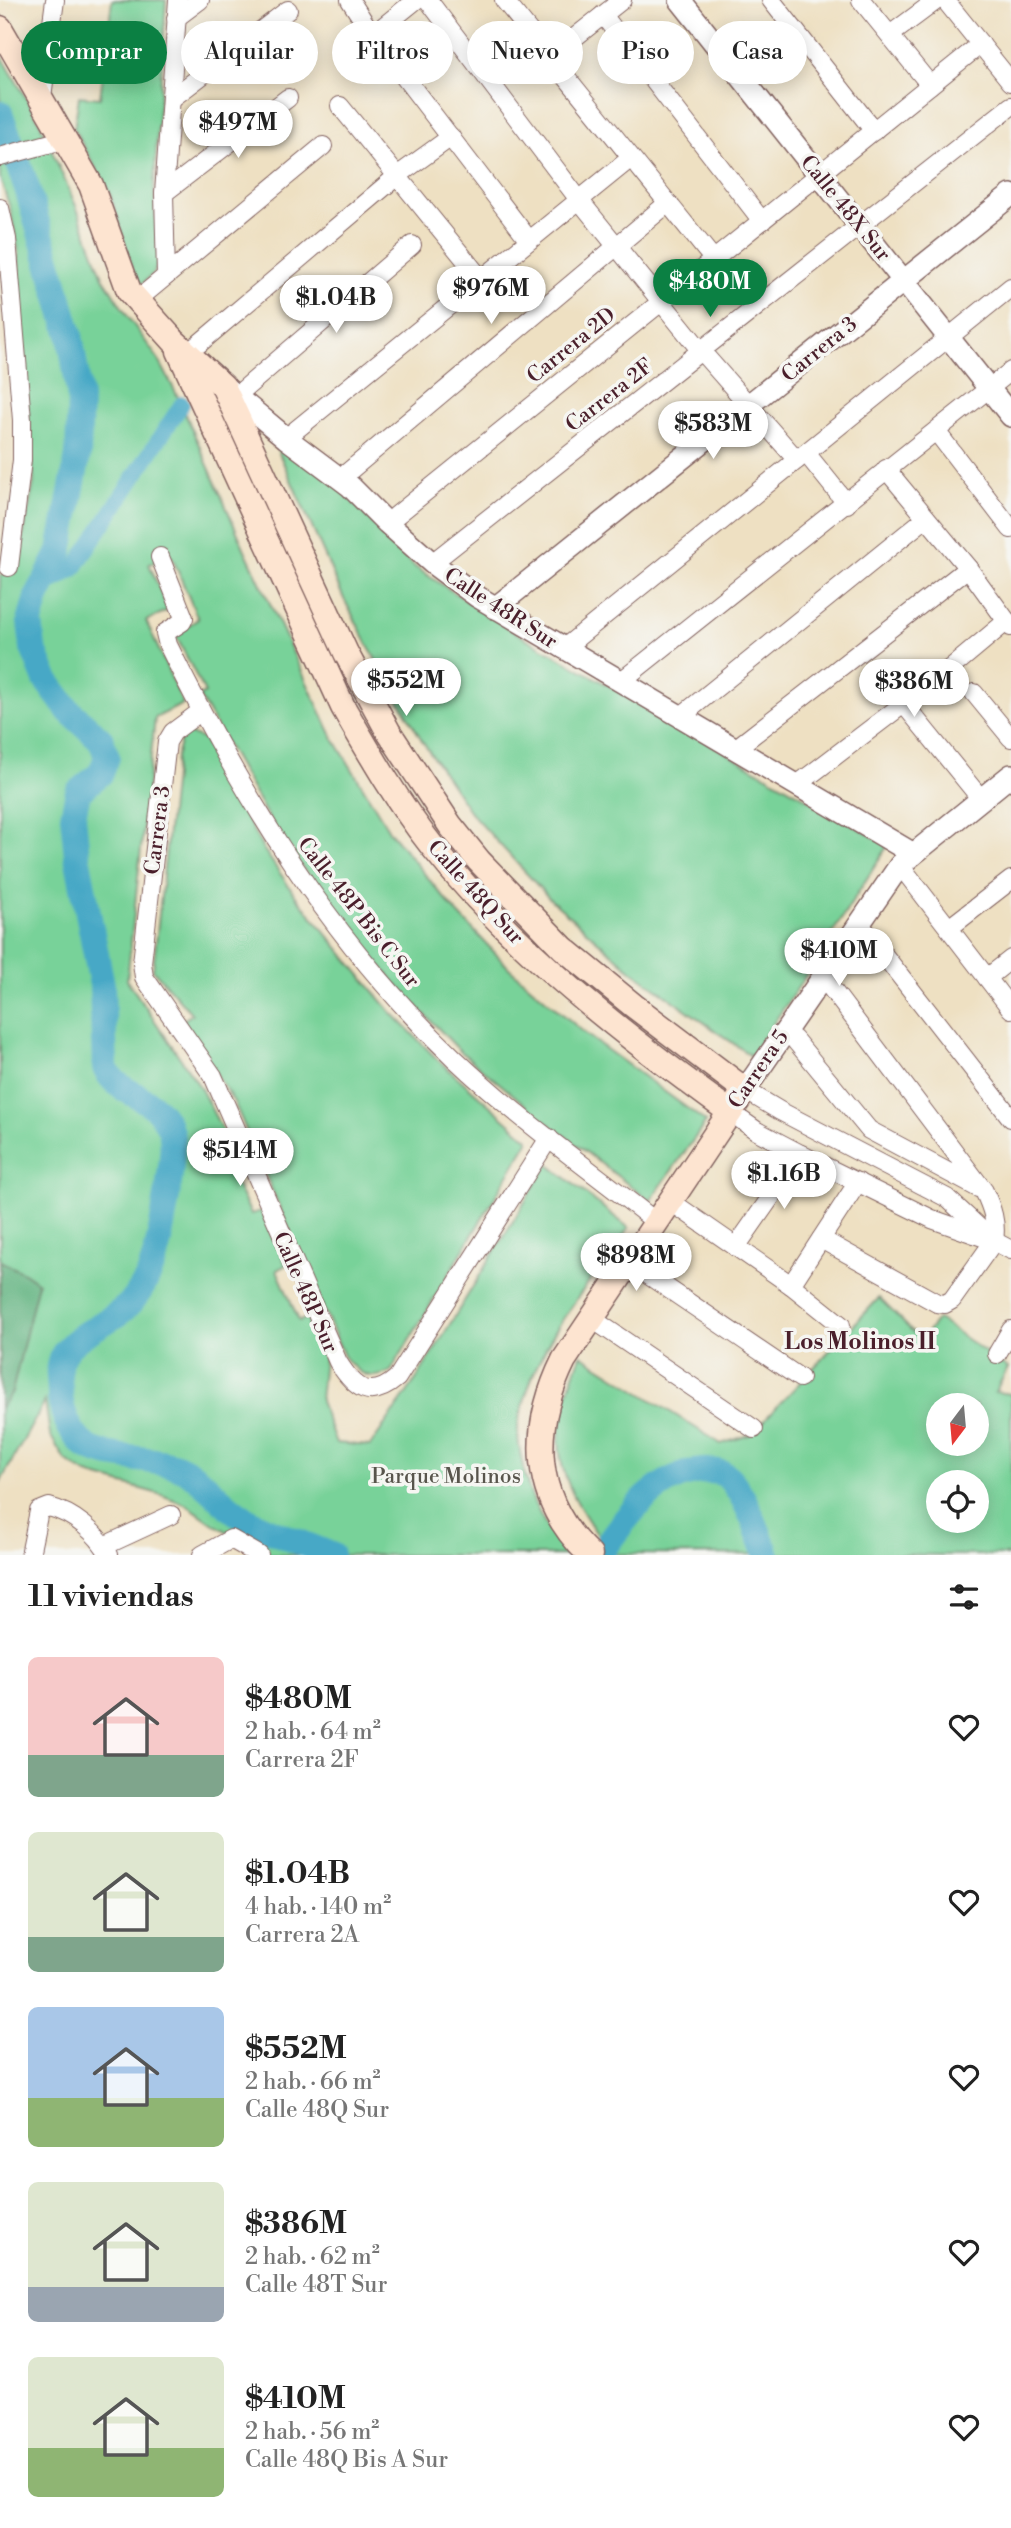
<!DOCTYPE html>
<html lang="es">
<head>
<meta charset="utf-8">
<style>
  :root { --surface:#fff; --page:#f6f6f6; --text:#222; --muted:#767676; --accent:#0b8043 }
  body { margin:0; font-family:"Libre Bodoni",serif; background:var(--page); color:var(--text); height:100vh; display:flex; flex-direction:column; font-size:26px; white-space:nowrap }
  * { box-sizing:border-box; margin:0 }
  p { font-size:23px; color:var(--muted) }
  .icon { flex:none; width:38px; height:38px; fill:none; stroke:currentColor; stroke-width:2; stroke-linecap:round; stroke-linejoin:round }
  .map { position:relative; height:1555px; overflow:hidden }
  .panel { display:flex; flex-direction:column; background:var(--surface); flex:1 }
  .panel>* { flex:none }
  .top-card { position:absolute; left:21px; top:21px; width:970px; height:63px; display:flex; gap:14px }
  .needle { width:46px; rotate:196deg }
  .tools { position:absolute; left:926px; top:1393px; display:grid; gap:14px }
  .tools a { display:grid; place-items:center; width:63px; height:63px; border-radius:50%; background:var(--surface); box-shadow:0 4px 18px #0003; font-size:35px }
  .price { position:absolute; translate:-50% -60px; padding:0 16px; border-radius:24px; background:#fff; color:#222; font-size:23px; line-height:46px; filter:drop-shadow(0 2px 4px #0008) }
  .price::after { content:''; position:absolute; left:50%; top:42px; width:21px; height:16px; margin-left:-10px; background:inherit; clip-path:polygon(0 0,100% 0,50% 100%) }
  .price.on { background:var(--accent); color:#fff }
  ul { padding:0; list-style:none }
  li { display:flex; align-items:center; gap:21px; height:175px; padding:0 28px }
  li span { display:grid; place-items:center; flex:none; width:196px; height:140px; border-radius:10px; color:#555 }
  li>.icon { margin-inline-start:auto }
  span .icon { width:84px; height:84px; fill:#fffc; stroke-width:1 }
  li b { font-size:30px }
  h2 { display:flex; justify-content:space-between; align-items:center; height:84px; padding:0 28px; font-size:30px }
  .chip { padding:0 24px; border-radius:32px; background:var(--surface); box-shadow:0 4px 18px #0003; font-size:24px; line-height:63px }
  .chip.on { background:var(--accent); color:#fff }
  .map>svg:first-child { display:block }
  .green { fill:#78d299; stroke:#617862; stroke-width:2; fill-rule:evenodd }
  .forest { fill:#62b481; stroke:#566a56; stroke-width:2 }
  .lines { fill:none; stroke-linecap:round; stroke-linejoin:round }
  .canal { stroke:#47a8c6; stroke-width:16 }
  .river { stroke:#47a8c6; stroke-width:26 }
  .minor-casing { stroke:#836360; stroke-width:20 }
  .tertiary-casing { stroke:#836360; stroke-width:24 }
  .secondary-casing { stroke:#836360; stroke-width:27 }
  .minor { stroke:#fff; stroke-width:18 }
  .tertiary { stroke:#fff; stroke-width:21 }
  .secondary { stroke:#fde4d0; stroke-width:24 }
  .labels { text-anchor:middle; stroke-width:7; stroke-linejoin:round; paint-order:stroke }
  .street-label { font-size:21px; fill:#4a1f2b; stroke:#f6f6f2 }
  .park-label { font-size:21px; fill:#58554c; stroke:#f6f6f2 }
  .neighbourhood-label { font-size:23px; font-weight:bold; fill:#4a1f2b; stroke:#f6f6f2 }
</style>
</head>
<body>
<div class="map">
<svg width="1011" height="1555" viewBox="0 0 1011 1555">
  <rect width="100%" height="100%" fill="#f6f6f2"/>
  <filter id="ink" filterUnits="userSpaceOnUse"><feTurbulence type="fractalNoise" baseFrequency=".0143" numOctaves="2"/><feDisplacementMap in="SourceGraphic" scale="14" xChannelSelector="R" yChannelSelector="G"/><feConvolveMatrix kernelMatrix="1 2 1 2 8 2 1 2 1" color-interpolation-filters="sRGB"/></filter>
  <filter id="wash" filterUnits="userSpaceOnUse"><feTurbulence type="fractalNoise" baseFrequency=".00686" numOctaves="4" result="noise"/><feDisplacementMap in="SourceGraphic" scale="28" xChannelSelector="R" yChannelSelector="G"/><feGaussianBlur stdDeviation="1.57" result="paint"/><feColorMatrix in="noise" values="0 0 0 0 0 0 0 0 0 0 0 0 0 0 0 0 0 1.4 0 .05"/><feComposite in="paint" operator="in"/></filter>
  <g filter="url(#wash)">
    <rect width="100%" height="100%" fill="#eee0c2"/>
    <g class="green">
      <path d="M112 0H166L154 185 158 262 154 273 143 283H137L110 194 74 129 79 96 100 98Z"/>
      <path d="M0 53 38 119 76 206 103 277 128 317 159 360 178 397 245 550 331 734 390 832 450 905 509 968 587 1035 706 1122 650 1201 539 1116 460 1051 412 1001 365 949 281 840 199 696 205 693 175 634 198 619 172 557 149 564 168 610 146 621 183 704 155 718 127 980 200 1087 241 1166 230 1172 251 1214 261 1211 286 1265 277 1270 299 1321 308 1318 324 1358 320 1401 336 1443 370 1446 417 1378 548 1164 629 1228C589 1283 542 1336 524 1402 522 1410 518 1420 518 1428 517 1444 522 1461 525 1476 533 1506 548 1532 569 1555H270L215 1525 187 1505 159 1494 87 1474 65 1460 50 1435 45 1401 0 1483V575L16 572 34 482 19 296V253L10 208 0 178Z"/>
      <path d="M270 433 328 476 415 567 513 631 888 845 801 983 751 1056 632 971 550 899 470 812 423 742 381 670 344 599Z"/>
      <path d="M189 734 204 739 262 847 297 898 391 1012 438 1060 529 1140 391 1371C370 1383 357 1373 344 1356L234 1102 182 1021 192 1014 153 970 176 757 182 736Z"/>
      <path d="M879 1298 921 1340 938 1319 1008 1368 995 1392 1011 1394V1555L611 1554C585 1517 553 1475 560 1427 563 1402 573 1378 581 1355L721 1444 749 1435 756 1429ZM938 1405H976V1444H938ZM938 1482H976V1521H938Z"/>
    </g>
    <path class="forest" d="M0 1261 24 1273 38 1283 12 1392 0 1408Z"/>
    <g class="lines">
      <path class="canal" d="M43 587 74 569 182 404"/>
      <g class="river">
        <path d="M0 113 27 188 70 335 80 398 78 455 60 552 37 597 30 622 33 648 46 680 69 711 101 740 107 757 101 773 78 792 73 816 77 856 102 985 105 1068C121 1100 156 1091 171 1132 177 1150 160 1243 153 1263 149 1277 142 1289 133 1300 115 1324 64 1334 59 1366 58 1374 60 1384 60 1392 60 1409 70 1433 83 1444 101 1460 152 1457 176 1466 204 1476 221 1506 248 1520 274 1534 304 1543 331 1555"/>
        <path d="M599 1555C624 1520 656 1473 704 1471 714 1471 722 1471 729 1478 746 1496 758 1532 767 1555"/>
      </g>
    </g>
  </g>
  <g filter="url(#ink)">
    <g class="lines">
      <g class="minor-casing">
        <g id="minor">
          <path d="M350 0 373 36 529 240"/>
          <path d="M428 0 580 201 701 351 797 460"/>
          <path d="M504 0 714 260"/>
          <path d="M771 0 874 131"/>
          <path d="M861 0 930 85"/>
          <path d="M945 0 1011 82"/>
          <path d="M603 15 762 221"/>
          <path d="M176 18 200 0"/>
          <path d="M890 35 937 0"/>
          <path d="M550 57 622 0"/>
          <path d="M343 59 416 0"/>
          <path d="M42 97 55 0"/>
          <path d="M171 99 288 10"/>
          <path d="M340 106 481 279"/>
          <path d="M0 157 66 139"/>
          <path d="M164 193 288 98"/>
          <path d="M0 208 7 239 22 420V460L9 567"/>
          <path d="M166 276 164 193 178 0"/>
          <path d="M136 301 323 146"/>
          <path d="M188 353 397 176 451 137"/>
          <path d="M236 396 412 245"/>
          <path d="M936 431 1011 529"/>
          <path d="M286 438 631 158"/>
          <path d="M806 453 847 504"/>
          <path d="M886 469 968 568 1011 627"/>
          <path d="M341 478 668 203"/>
          <path d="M387 523 981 44"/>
          <path d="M160 557 184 618 182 622 165 633 168 645C242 796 331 941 454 1058 517 1118 588 1168 656 1222"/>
          <path d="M432 563 1011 106"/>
          <path d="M563 649 1011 287"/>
          <path d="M620 682 1011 371"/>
          <path d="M974 693 1011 738"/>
          <path d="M903 703 981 799"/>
          <path d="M200 712 173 732 167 742 142 963 144 977 213 1076 338 1362C355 1389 370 1401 397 1378L549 1138"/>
          <path d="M680 717 926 518"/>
          <path d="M735 749 968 568"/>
          <path d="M797 785 952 667 1007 621"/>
          <path d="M900 865 1011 1009"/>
          <path d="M859 923 1011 1118"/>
          <path d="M949 928 1011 880"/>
          <path d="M987 978 1011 959"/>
          <path d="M794 1039 869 1130 978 1188"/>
          <path d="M745 1090 780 1111 947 1198 986 1234"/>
          <path d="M730 1112 757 1131 814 1161 932 1219 994 1241 1011 1250"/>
          <path d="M670 1201 791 1285 841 1325"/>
          <path d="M821 1239 937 1303 945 1304 952 1300 994 1241C997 1222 992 1208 984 1191L822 976"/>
          <path d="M736 1247 801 1154"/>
          <path d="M629 1262 800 1378"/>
          <path d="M791 1285 858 1182"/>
          <path d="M591 1318 754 1429"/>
          <path d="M997 1354 1011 1330"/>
          <path d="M104 1546 171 1515"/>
          <path d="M30 1555 39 1511 49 1507C73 1513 98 1533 109 1555"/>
          <path d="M202 1555 231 1539 259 1555"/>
        </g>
      </g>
      <g class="tertiary-casing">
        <g id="tertiary">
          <path d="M680 0 1011 416"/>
          <path d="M225 387 286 438 350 486 387 523 432 563 478 597 912 853"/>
          <path d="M495 608 1011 195"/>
          <path d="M745 1090 900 865 1011 775"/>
        </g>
      </g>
      <g class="secondary-casing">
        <g id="secondary">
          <path d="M0 28 91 185 129 291 174 341 223 386 346 653 388 731 450 825 479 861 563 948 634 1006 745 1090 564 1360C530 1429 531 1499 590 1555"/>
          <path d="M179 351 343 707C370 754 398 803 432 846 515 951 622 1034 730 1112"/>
        </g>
      </g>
      <use href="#minor" class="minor"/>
      <use href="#tertiary" class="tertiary"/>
      <use href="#secondary" class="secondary"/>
    </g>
  </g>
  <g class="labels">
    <g class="street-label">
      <text transform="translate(846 208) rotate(51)" y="7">Calle 48X Sur</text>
      <text transform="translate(571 345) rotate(-39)" y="7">Carrera 2D</text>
      <text transform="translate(819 349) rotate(-39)" y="7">Carrera 3</text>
      <text transform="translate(609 395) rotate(-38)" y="7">Carrera 2F</text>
      <text transform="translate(501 608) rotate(33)" y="7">Calle 48R Sur</text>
      <text transform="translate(157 830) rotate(-83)" y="7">Carrera 3</text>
      <text transform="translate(476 892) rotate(48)" y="7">Calle 48Q Sur</text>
      <text transform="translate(359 912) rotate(52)" y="7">Calle 48P Bis C Sur</text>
      <text transform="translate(758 1069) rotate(-56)" y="7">Carrera 5</text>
      <text transform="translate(306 1292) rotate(66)" y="7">Calle 48P Sur</text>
    </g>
    <g class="park-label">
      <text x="446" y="1483">Parque Molinos</text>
    </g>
    <g class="neighbourhood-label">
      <text x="860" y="1349">Los Molinos II</text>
    </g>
  </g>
</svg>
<div class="tools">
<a><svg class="needle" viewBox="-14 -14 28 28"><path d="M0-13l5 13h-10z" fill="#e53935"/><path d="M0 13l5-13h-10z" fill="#767676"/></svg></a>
<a><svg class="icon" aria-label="locate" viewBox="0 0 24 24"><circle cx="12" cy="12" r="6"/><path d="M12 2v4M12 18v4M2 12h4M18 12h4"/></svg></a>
</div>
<b class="price" style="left:238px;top:160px">$497M</b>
<b class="price on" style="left:710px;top:319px">$480M</b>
<b class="price" style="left:491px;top:326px">$976M</b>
<b class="price" style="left:336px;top:335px">$1.04B</b>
<b class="price" style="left:713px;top:461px">$583M</b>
<b class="price" style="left:406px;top:718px">$552M</b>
<b class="price" style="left:914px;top:719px">$386M</b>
<b class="price" style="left:839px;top:988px">$410M</b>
<b class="price" style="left:240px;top:1188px">$514M</b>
<b class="price" style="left:784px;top:1211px">$1.16B</b>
<b class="price" style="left:636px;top:1293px">$898M</b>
<div class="top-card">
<a class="chip on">Comprar</a>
<a class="chip">Alquilar</a>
<a class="chip">Filtros</a>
<a class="chip">Nuevo</a>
<a class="chip">Piso</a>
<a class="chip">Casa</a>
</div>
</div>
<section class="panel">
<h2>11 viviendas<svg class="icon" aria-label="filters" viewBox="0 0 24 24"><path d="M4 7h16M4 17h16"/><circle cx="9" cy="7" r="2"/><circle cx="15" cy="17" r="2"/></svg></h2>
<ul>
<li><span style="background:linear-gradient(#f6c9c9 70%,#7fa58c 0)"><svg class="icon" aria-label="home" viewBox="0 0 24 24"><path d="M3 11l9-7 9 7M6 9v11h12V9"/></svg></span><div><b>$480M</b><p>2 hab. · 64 m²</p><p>Carrera 2F</p></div><svg class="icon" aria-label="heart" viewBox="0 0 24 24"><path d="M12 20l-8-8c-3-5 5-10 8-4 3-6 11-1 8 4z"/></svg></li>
<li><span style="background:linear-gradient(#dfe7d0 75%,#7fa58c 0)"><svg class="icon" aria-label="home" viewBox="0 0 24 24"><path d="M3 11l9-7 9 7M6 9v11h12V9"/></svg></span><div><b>$1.04B</b><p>4 hab. · 140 m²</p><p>Carrera 2A</p></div><svg class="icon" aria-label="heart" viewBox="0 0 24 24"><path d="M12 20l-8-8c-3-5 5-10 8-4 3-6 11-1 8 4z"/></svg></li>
<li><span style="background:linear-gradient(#a9c7e8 65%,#8fb573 0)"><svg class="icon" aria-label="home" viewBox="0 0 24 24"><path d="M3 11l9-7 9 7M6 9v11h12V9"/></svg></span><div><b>$552M</b><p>2 hab. · 66 m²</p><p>Calle 48Q Sur</p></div><svg class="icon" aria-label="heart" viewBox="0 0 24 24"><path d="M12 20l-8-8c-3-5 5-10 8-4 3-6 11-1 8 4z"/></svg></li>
<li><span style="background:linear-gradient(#dfe7d0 75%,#9aa5b1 0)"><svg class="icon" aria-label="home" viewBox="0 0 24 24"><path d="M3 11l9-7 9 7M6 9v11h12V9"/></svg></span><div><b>$386M</b><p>2 hab. · 62 m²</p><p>Calle 48T Sur</p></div><svg class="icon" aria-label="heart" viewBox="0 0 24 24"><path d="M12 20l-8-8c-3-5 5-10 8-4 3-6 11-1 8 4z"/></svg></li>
<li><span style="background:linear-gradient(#dfe7d0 65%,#8fb573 0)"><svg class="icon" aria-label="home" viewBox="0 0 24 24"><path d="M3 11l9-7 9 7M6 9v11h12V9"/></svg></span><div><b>$410M</b><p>2 hab. · 56 m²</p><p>Calle 48Q Bis A Sur</p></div><svg class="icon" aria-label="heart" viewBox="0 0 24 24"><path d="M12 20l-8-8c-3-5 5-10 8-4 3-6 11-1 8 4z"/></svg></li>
</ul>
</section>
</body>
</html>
